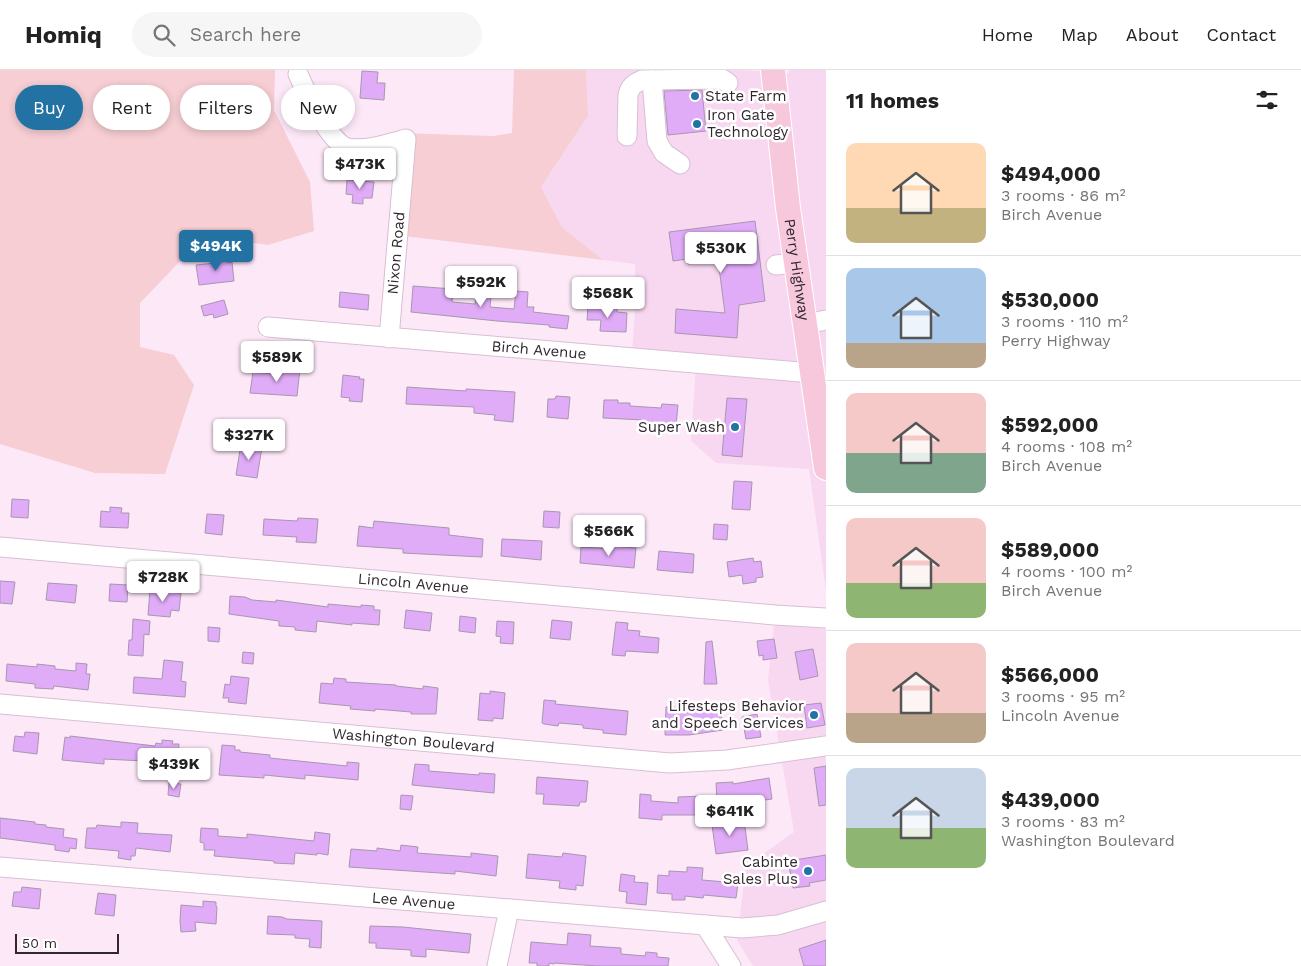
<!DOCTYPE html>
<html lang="en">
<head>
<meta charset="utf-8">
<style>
  :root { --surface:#fff; --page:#f6f6f6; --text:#222; --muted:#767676; --line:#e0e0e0; --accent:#2372a4 }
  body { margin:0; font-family:"Work Sans",sans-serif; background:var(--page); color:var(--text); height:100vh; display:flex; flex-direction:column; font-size:19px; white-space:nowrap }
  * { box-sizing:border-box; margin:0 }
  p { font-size:16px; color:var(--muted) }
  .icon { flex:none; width:28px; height:28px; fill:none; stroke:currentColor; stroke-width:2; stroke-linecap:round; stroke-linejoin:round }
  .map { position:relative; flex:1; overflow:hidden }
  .details { display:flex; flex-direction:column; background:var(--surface); width:475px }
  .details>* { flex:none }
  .guide { position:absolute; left:15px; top:15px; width:475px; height:45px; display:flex; gap:10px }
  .scale { position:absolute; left:15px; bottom:12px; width:104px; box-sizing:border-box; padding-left:5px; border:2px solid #31282f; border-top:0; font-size:14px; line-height:18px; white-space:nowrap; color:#31282f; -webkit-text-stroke:4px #fff; paint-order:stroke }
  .price { position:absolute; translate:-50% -42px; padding:0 11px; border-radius:5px; background:#fff; color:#222; font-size:16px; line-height:32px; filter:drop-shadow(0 1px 2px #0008) }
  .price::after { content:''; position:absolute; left:50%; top:30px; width:15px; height:11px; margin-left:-8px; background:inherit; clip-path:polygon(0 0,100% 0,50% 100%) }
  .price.on { background:var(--accent); color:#fff }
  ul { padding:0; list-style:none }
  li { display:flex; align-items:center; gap:15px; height:125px; padding:0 20px }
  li+li { border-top:1px solid var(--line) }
  li span { display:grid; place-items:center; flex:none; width:140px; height:100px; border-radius:10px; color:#555 }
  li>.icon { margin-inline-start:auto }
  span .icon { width:60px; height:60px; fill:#fffc; stroke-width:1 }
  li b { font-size:21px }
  h2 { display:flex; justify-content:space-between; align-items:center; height:60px; padding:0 20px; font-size:21px }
  .chip { padding:0 18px; border-radius:22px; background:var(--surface); box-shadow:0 2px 8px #0003; font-size:18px; line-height:45px }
  .chip.on { background:var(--accent); color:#fff }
  header { display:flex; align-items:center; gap:30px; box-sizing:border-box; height:70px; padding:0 25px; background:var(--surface); border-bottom:1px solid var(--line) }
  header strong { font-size:24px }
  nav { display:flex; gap:28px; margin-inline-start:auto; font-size:18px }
  .search { width:350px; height:45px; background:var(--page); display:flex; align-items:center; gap:12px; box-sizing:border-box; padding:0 18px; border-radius:28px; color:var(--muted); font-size:19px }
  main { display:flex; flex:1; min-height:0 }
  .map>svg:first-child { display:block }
  .built { fill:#f8d8f1 }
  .green { fill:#f6ced3 }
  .building { fill:#e0abf7; stroke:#a797af }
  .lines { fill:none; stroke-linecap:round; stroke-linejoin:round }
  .minor-casing { stroke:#d8bfd2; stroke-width:21 }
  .major-casing { stroke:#fff; stroke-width:26 }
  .minor { stroke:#fff; stroke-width:19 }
  .major { stroke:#f7c7dc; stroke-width:24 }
  .poi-dot { fill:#2372a4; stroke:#fff; stroke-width:2 }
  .labels { text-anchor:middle; stroke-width:5; stroke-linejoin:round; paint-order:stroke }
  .poi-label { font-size:15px; fill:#31282f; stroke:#fff; text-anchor:end }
  .street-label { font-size:15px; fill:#31282f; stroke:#fff }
</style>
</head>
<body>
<header>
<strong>Homiq</strong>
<div class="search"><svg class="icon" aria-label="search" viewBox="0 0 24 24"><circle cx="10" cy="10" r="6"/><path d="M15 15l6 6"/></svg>Search here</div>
<nav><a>Home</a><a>Map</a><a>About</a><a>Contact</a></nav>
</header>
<main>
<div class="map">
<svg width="826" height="896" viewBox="0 0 826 896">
  <rect width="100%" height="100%" fill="#fde8f8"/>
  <g class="built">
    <path d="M586 0H740L789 3V0H826V521L809 399 716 393 691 371 696 294 632 283 636 228 635 194 603 190 562 157 541 117 588 46Z"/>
    <path d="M774 554 826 559V896H753L737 870 746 796 794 762 768 610Z"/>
  </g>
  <g class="green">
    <path d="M0 0H275L274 40 310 112 314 161 268 175 224 169 186 185 140 233V277L174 285 194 315 165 404 95 403 0 374Z"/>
    <path d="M514 0H586L588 46 541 117 562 157 603 190 388 164 398 63 494 66 512 63Z"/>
  </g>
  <g class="building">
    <path d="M362 1 378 2 377 13H385L384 30 360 28Z"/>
    <path d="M702 20 706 61 668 65 664 21Z"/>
    <path d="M347 110 374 112 372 128H363V134L352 133 353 125 346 124Z"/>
    <path d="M755 151 765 231 739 235 737 268 675 263 676 239 725 243 718 190 688 194 687 189 673 191 669 162Z"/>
    <path d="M226 186 227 193 232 192 234 211 199 215 196 195 216 193 215 188Z"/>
    <path d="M413 216 453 219 452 232 475 234 476 225 491 226 490 237 514 239 516 221 528 222 527 237H534L533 242 569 246 567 259 549 257V255L497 251 411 242Z"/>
    <path d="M340 222 369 225 368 240 339 237Z"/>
    <path d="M224 230 228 244 214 248 213 244 204 246 201 236Z"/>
    <path d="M588 236 617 238V242L627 243 626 262 600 261 601 250H587Z"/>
    <path d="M283 296 300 299 297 326 250 323 253 302 282 305Z"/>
    <path d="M343 305 360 307 359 309H364L362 332 349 331 350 328 341 327Z"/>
    <path d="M407 317 466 321V319L515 322 513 352 494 350 495 345 474 343V337L406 334Z"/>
    <path d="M556 326 570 327 568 349 547 347 548 329H555Z"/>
    <path d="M727 328 747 329 742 387 722 385Z"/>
    <path d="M604 330H618V333H630V336L661 338 662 334 678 335 676 356 644 354V350L603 348Z"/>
    <path d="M241 374 262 377 257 408 236 405Z"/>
    <path d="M734 411 752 412 750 440 732 439Z"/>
    <path d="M12 429 29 430 28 448 11 447Z"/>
    <path d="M110 437 122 438 121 443H129L128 458 100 457 101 441 110 442Z"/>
    <path d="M544 441 560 442 559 458 543 457Z"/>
    <path d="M207 444 224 445 222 465 205 463Z"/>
    <path d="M298 448 318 449 316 473 296 472 297 467 263 465 264 449 297 451Z"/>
    <path d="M374 451 449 458V465L483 469 482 487 403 483V479L357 476 359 456 373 458Z"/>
    <path d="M714 454 728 455 727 470 713 469Z"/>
    <path d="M502 469 542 471 541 490 501 486Z"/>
    <path d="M612 476 636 478 634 498 580 493 581 477 612 479Z"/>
    <path d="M659 481 694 484 693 503 657 500Z"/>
    <path d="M753 488 754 492 761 491 763 507 756 508V512L743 514 742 505 729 507 727 492Z"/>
    <path d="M0 511 15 512 12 534 0 533Z"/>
    <path d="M48 513 77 515 75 533 46 530Z"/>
    <path d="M110 514 128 515 127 532 109 531Z"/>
    <path d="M150 520 181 523 179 541 171 540 170 547 148 545Z"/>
    <path d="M230 526 245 527 252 530 276 532V530L328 537V534L361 537V535L374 536V540H380L379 555 352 553V555L317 551 316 562 295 560V557L279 556V551L229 544Z"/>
    <path d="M406 540 432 543 430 561 404 558Z"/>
    <path d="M460 546 476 548 475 563 459 561Z"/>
    <path d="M133 549 150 551 149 565 144 564 143 586 128 585 129 570H132Z"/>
    <path d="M552 550 572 552 570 570 550 568Z"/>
    <path d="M497 551 514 552 513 574 500 573 501 567 496 566Z"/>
    <path d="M616 552 628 553 627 560 640 561 639 566 659 568 658 583 626 581 625 586 612 585Z"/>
    <path d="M208 557 220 558 219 572 208 571Z"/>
    <path d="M774 569 777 588 763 590V585L759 586 757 571Z"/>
    <path d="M712 571 717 614H704L706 572Z"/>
    <path d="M813 579 818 606 800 610 795 582Z"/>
    <path d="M243 582 254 583 253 594 242 593Z"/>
    <path d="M164 590 183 592 181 611 186 612 185 627 133 623 134 607 162 609Z"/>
    <path d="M76 593 87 594 86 604H90L88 620 54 616 53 619 35 618V614L6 611 7 594 37 597V594L55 596V599L76 601Z"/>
    <path d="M231 606 249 608 246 634 228 632 229 628H223L225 614 230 615Z"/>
    <path d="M334 608 346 609V612L396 615V616L423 619V616L438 618 436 644H411V642L375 639V641L350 639 351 636 319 633 321 613 333 614Z"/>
    <path d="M490 621 505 623 503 649 493 648V651L478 650 480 623 490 624Z"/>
    <path d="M544 630 556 631 555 634 628 641 626 665 603 663V660L583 658V655L559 653 558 656 544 654 542 653Z"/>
    <path d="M821 633 825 655 807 658 804 635Z"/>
    <path d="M720 634 723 660 689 665H665L666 637 690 638Z"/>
    <path d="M757 644 761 667 746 669 742 647Z"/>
    <path d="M25 662 39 663 37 684 13 681 15 666 24 667Z"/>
    <path d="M70 666 155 676 156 673 162 674V670L173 671 172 674H179L177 698 166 697V692L144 690V691L104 689V694L62 690 65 667 70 668Z"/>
    <path d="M222 675 235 676V680H240V682L270 685V688L347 696V692L359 693 358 710 305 705V709L264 705V708L219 705Z"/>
    <path d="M415 694 429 695V701L479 705V703L495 704 494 723 412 715Z"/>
    <path d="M826 696V735L819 736 814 698Z"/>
    <path d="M537 707 588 711 586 732H580L579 736 543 734 544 724H536Z"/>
    <path d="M769 708 772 729 743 733V730L717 731 716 713 733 712V714Z"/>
    <path d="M169 713 181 714 179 727 168 725Z"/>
    <path d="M640 724 651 725V731L678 733V727L702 726V745H662V750L639 748Z"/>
    <path d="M401 725 413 726 411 740 400 739Z"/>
    <path d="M0 748 35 752V754L46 755V757L64 759 63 767 77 769 76 779 70 778 69 782 55 780V775L0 768Z"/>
    <path d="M744 750 748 780 716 784 712 755Z"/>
    <path d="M121 752 138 753 137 763 172 765 170 782 136 778 135 786H131V790L118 788 119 781 85 778 87 758H96L97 755 121 757Z"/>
    <path d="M201 758 218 759V766L247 768V764L314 771 315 762 330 764 328 785 317 783V785L295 783 294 794 274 793V791L214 786 215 780H204V773L200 772Z"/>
    <path d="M401 775 418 777 417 783 471 787V783L498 786 496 806 455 801V804L349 797 351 779 377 781V778L400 781Z"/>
    <path d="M563 783 586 786 583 816 576 815V820L559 818 560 811 526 808 528 784 562 787Z"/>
    <path d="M826 785V810L809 813 810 816 793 818 788 791Z"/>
    <path d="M687 797 703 798 702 810 738 813 736 828 704 825 703 828 685 826V830H672V824L657 823 658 805 669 806V801L687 802Z"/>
    <path d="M621 804 635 806 634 812 648 813 646 835 626 833 627 822 619 821Z"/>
    <path d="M22 817 41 819 39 839 12 836 14 822H21Z"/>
    <path d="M98 823 116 825 114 846 95 844Z"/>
    <path d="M203 831 216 832V836L217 837 216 854 195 852 196 861 181 862 180 851 181 835 203 837Z"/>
    <path d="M268 846 282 847 287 849 322 851 321 878 309 877 310 869 295 868V865L267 864Z"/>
    <path d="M370 856 403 857 471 864 469 883 426 879V887L411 886V880L376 878V873H369Z"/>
    <path d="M568 863 591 865 590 876 621 878V884L645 886 646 882 657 883V887L669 888 668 896H598L554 893V894L549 893V896H537V893H529L531 872 567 875Z"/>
    <path d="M826 870V896H804L799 879Z"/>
  </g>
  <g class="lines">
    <g class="minor-casing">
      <g id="minor">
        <path d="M298 4C305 20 330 74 348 78 366 81 388 74 406 69L389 268"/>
        <path d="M652 10 657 71 664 83 680 94"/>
        <path d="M627 66 628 25C630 16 634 14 642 10L722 9 728 13"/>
        <path d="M776 195 795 193"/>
        <path d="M804 254 826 250"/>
        <path id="s1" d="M268 257 812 303"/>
        <path id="s2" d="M0 477 775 545 826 548"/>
        <path id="s3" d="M0 634 670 693 727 690 826 676"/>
        <path id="s4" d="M0 797 742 858 778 855 826 841"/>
        <path d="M705 855 731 896"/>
        <path d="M497 896 509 839"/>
      </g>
    </g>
    <g class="major-casing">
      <g id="major">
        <path id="s5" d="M773 0 788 138 826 398"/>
      </g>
    </g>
    <use href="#minor" class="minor"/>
    <use href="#major" class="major"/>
  </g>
  <g class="poi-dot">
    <circle cx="695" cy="26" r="5"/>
    <circle cx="697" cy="54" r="5"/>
    <circle cx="735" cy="357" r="5"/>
    <circle cx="814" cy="645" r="5"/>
    <circle cx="808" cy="801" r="5"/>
  </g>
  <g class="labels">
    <g class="poi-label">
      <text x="705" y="31" text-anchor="start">State Farm</text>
      <text x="707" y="50" text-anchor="start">Iron Gate<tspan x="707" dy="17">Technology</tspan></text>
      <text x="725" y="362">Super Wash</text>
      <text x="804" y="641">Lifesteps Behavior<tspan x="804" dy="17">and Speech Services</tspan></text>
      <text x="798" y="797">Cabinte<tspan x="798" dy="17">Sales Plus</tspan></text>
    </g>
    <g class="street-label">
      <text transform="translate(396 183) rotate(-85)" y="5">Nixon Road</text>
      <text dy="5" stroke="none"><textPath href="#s5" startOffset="201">Perry Highway</textPath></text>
      <text dy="5" stroke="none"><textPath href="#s1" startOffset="272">Birch Avenue</textPath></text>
      <text dy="5" stroke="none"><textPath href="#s2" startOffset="415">Lincoln Avenue</textPath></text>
      <text dy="5" stroke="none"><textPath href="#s3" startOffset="415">Washington Boulevard</textPath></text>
      <text dy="5" stroke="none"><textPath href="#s4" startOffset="415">Lee Avenue</textPath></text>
    </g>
  </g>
</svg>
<div class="scale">50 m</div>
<b class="price" style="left:360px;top:120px">$473K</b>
<b class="price on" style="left:216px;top:202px">$494K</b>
<b class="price" style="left:721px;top:204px">$530K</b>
<b class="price" style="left:481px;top:238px">$592K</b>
<b class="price" style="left:608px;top:249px">$568K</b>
<b class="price" style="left:277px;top:313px">$589K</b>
<b class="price" style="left:249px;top:391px">$327K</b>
<b class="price" style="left:609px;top:487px">$566K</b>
<b class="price" style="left:163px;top:533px">$728K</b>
<b class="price" style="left:174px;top:720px">$439K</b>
<b class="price" style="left:730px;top:767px">$641K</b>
<div class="guide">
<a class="chip on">Buy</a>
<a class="chip">Rent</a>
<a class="chip">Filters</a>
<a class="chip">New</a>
</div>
</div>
<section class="details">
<h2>11 homes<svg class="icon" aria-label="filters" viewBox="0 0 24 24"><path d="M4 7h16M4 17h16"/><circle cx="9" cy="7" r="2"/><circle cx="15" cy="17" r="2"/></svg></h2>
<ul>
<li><span style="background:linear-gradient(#ffd9b3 65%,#c2b280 0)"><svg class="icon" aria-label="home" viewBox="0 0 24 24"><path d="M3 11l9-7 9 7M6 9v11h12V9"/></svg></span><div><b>$494,000</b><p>3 rooms · 86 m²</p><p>Birch Avenue</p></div></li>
<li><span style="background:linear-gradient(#a9c7e8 75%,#b9a48a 0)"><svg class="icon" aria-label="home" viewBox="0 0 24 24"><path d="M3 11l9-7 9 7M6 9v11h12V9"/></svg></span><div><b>$530,000</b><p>3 rooms · 110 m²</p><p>Perry Highway</p></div></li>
<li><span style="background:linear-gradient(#f6c9c9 60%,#7fa58c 0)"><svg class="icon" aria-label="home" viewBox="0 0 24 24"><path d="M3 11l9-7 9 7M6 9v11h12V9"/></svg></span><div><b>$592,000</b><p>4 rooms · 108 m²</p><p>Birch Avenue</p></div></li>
<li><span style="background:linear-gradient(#f6c9c9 65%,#8fb573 0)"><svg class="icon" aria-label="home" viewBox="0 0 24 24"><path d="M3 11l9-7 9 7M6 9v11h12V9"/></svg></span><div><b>$589,000</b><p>4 rooms · 100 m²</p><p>Birch Avenue</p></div></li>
<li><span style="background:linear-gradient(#f6c9c9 70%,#b9a48a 0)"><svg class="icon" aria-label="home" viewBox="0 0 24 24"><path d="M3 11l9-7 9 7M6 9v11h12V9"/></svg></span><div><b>$566,000</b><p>3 rooms · 95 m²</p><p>Lincoln Avenue</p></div></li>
<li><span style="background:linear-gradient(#c9d6e8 60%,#8fb573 0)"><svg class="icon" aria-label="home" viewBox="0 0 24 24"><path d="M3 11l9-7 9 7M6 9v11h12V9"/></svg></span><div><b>$439,000</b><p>3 rooms · 83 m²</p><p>Washington Boulevard</p></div></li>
</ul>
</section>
</main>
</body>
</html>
